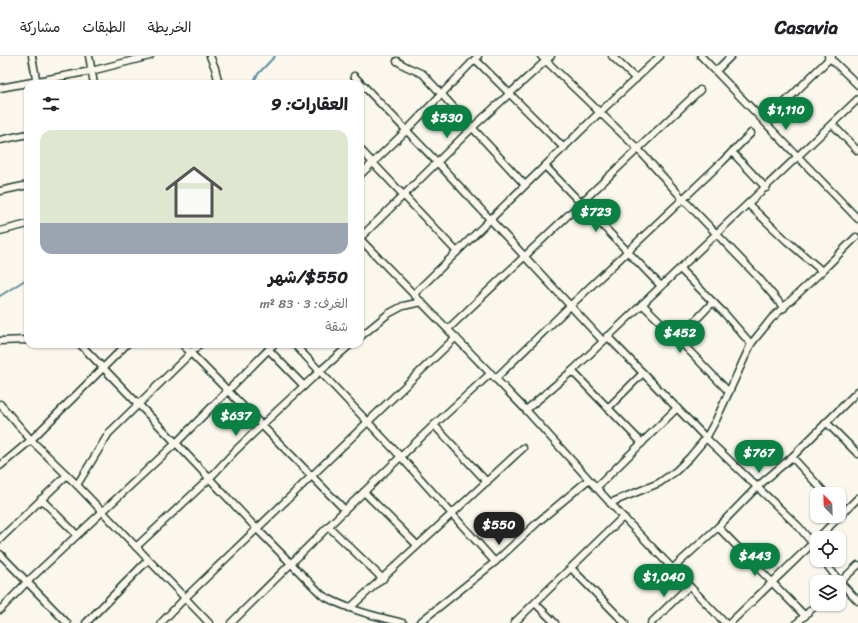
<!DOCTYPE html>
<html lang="ar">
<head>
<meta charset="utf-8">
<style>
  :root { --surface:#fff; --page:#f2f2f2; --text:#202124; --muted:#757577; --line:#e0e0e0; --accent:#0b8043 }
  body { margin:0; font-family:Sriracha,"Playpen Sans Arabic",sans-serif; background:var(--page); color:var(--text); direction:rtl; height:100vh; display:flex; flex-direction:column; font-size:15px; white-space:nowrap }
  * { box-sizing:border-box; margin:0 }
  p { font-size:13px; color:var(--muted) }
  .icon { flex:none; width:22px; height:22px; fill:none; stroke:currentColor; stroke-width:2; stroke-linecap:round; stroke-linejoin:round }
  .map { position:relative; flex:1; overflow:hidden; direction:ltr }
  .panel { position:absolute; left:24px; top:24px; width:340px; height:268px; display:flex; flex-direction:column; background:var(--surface); border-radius:12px; box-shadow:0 1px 3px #0004; direction:rtl }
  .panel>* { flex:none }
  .needle { width:26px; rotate:337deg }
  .buttons { position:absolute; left:810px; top:431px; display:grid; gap:8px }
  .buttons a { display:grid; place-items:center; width:36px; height:36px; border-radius:8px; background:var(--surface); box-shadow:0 1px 3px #0004; font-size:20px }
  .price { position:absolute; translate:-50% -34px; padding:0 9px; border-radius:14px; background:var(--accent); color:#fff; font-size:13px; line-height:26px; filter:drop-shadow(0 1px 2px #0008) }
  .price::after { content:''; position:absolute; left:50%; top:24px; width:12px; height:9px; margin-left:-6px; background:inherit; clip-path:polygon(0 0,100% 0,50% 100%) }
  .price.active { background:#222; color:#fff }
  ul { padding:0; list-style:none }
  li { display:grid; align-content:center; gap:8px; height:212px; padding:0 16px }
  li+li { border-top:1px solid var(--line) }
  li span { display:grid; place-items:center; height:124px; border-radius:12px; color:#555 }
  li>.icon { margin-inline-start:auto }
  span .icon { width:72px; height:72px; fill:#fffc; stroke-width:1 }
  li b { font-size:17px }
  h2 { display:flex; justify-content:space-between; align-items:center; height:48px; padding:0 16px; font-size:17px }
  header { display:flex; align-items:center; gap:24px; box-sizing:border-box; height:56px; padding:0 20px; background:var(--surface); border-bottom:1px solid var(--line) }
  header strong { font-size:19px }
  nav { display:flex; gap:22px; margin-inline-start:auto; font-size:14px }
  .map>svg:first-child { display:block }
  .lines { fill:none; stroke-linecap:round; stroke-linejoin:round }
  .stream { stroke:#608fa2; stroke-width:2 }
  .street-casing { stroke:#1f3d34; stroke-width:9 }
  .street { stroke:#fbf7ec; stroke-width:6 }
</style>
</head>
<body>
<header>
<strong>Casavia</strong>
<nav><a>الخريطة</a><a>الطبقات</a><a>مشاركة</a></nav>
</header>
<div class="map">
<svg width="858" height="567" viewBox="0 0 858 567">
  <rect width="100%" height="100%" fill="#fbf7ec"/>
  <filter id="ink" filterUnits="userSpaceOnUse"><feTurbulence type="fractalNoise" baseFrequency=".025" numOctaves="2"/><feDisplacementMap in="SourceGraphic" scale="8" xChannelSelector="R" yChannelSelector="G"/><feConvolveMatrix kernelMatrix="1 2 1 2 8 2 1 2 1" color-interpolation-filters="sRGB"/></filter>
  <g filter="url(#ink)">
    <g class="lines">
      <g class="stream">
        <path d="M252 28 258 18 275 0"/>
        <path d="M0 240 28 222"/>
      </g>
      <g class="street-casing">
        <g id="street">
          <path d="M32 0 37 28"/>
          <path d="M89 0 94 28"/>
          <path d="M210 0 215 12 219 28"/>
          <path d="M541 0 638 93 683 143 756 219 784 252"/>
          <path d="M612 0 636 23"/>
          <path d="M701 0 858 163"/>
          <path d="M828 0 858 29"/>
          <path d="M475 3 564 92"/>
          <path d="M397 5 405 10 423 18 525 129"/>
          <path d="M716 15 731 0"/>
          <path d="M354 20 437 106 603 285"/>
          <path d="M0 32 91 15 150 0"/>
          <path d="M765 66 832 0"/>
          <path d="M832 68 858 95"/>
          <path d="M0 84 28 78"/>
          <path d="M360 93 457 196"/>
          <path d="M732 96 766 132"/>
          <path d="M545 110 661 230"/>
          <path d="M360 119 407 74 478 0"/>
          <path d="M0 135 28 129"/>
          <path d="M748 148 787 185 822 215"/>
          <path d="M0 175 28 168"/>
          <path d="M360 182 473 71 551 0"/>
          <path d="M360 183 526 354 623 461 725 567"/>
          <path d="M680 213 725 258 751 288"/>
          <path d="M414 238 600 56 660 0"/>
          <path d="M642 248 678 283 729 336"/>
          <path d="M448 273 700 34"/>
          <path d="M607 280 706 382 799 471 813 488 817 495"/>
          <path d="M360 281 388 258 403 250 422 246"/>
          <path d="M678 283 713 246"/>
          <path d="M0 285 28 284"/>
          <path d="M80 288 176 387 257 473 322 539C348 554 375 560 403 567"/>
          <path d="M182 288 345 454"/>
          <path d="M294 288 401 401 495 506"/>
          <path d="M269 294 304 330"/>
          <path d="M572 315 642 387"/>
          <path d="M496 322 571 249 723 105 751 77"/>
          <path d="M0 348 31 384 77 429 209 567"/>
          <path d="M608 352 643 317"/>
          <path d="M526 354 572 315 858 43"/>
          <path d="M826 366 858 398"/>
          <path d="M434 369 487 426"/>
          <path d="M792 401 826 438"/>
          <path d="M0 410 31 384 127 288"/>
          <path d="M77 429 109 377 200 288"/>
          <path d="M596 432 677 352"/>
          <path d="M364 436 417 489"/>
          <path d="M41 443 77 479"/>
          <path d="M610 447 659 427 676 415 690 401 706 382 716 364 751 288 771 263 822 215 856 181"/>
          <path d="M329 471 383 523"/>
          <path d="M718 471 805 560"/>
          <path d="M818 482 858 442"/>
          <path d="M0 483 67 419"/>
          <path d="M136 491 209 423 236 394 262 369 320 315 351 288"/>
          <path d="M0 498 67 567"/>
          <path d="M823 504 840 526 858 545"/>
          <path d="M571 512 625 567"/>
          <path d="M672 513 718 471 757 431 792 401 858 335"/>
          <path d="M839 527 858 509"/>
          <path d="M535 547 555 567"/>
          <path d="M350 552 523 392"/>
          <path d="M0 554 27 526 176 387 274 288"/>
          <path d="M86 567 148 504"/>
          <path d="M161 567 185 542 456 281"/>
          <path d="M231 567 345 454 434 369 491 317"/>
          <path d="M419 567 495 506 538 466 588 424"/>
          <path d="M514 567 623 461"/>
          <path d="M651 567 689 530"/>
          <path d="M730 567 817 483"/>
          <path d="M797 567 817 548"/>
        </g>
      </g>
      <use href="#street" class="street"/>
    </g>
  </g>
</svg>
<div class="buttons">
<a><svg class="needle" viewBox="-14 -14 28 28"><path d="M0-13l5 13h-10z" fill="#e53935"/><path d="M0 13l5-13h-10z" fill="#757577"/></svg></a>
<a><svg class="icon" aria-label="locate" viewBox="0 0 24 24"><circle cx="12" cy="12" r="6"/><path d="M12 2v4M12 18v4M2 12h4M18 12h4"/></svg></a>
<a><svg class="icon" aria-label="layers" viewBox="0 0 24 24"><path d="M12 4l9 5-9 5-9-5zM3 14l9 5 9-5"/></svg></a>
</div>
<b class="price" style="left:786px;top:75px">$1,110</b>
<b class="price" style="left:447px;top:83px">$530</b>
<b class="price" style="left:596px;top:177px">$723</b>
<b class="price" style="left:680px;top:298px">$452</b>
<b class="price" style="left:236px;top:381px">$637</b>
<b class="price" style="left:759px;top:418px">$767</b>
<b class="price active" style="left:499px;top:490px">$550</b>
<b class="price" style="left:755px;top:521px">$443</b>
<b class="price" style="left:664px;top:542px">$1,040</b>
<section class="panel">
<h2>العقارات: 9<svg class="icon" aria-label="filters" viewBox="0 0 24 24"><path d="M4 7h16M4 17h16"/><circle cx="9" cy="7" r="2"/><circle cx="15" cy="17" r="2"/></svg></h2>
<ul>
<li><span style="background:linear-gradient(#dfe7d0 75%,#9aa5b1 0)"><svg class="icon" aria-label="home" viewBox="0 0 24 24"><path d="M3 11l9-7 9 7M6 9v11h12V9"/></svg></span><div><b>$550/شهر</b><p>الغرف: 3 · 83 m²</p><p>شقة</p></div></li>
</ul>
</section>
</div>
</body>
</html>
